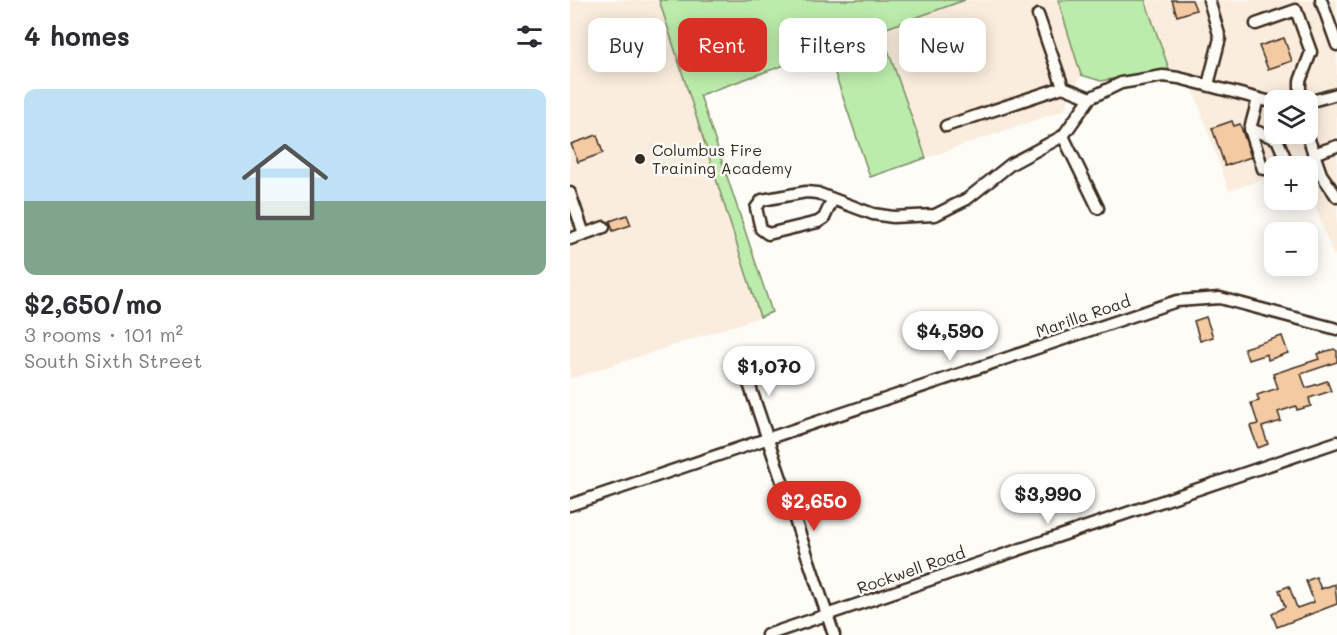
<!DOCTYPE html>
<html lang="en">
<head>
<meta charset="utf-8">
<style>
  :root { --surface:#fff; --page:#f7f7f7; --text:#2b2b33; --muted:#7c7c81; --accent:#d93025 }
  body { margin:0; font-family:Mali,sans-serif; background:var(--page); color:var(--text); height:100vh; display:flex; flex-direction:column; font-size:22px; white-space:nowrap }
  * { box-sizing:border-box; margin:0 }
  p { font-size:20px; color:var(--muted) }
  .icon { flex:none; width:33px; height:33px; fill:none; stroke:currentColor; stroke-width:2; stroke-linecap:round; stroke-linejoin:round }
  .map { position:relative; flex:1; overflow:hidden }
  .side { display:flex; flex-direction:column; background:var(--surface); width:570px }
  .side>* { flex:none }
  .guide { position:absolute; left:18px; top:18px; width:570px; height:54px; display:flex; gap:12px }
  .fabs { position:absolute; left:694px; top:90px; display:grid; gap:12px }
  .fabs a { display:grid; place-items:center; width:54px; height:54px; border-radius:12px; background:var(--surface); box-shadow:0 3px 15px #0003; font-size:30px }
  .price { position:absolute; translate:-50% -51px; padding:0 14px; border-radius:21px; background:#fff; color:#222; font-size:20px; line-height:39px; filter:drop-shadow(0 2px 3px #0008) }
  .price::after { content:''; position:absolute; left:50%; top:36px; width:18px; height:14px; margin-left:-9px; background:inherit; clip-path:polygon(0 0,100% 0,50% 100%) }
  .price.selected { background:var(--accent); color:#fff }
  ul { padding:0; list-style:none }
  li { display:grid; align-content:center; gap:12px; height:318px; padding:0 24px }
  li span { display:grid; place-items:center; height:186px; border-radius:12px; color:#555 }
  li>.icon { margin-inline-start:auto }
  span .icon { width:108px; height:108px; fill:#fffc; stroke-width:1 }
  li b { font-size:26px }
  h2 { display:flex; justify-content:space-between; align-items:center; height:72px; padding:0 24px; font-size:26px }
  .pill { padding:0 21px; border-radius:12px; background:var(--surface); box-shadow:0 3px 15px #0003; font-size:21px; line-height:54px }
  .pill.selected { background:var(--accent); color:#fff }
  main { display:flex; flex:1; min-height:0 }
  .map>svg:first-child { display:block }
  .built { fill:#faedde; fill-rule:evenodd }
  .green { fill:#bcecac; stroke:#7c8b65; stroke-width:1.5 }
  .building { fill:#f4caa3; stroke:#3b2a1e; stroke-width:1.5 }
  .lines { fill:none; stroke-linecap:round; stroke-linejoin:round }
  .minor-casing { stroke:#3b2a1e; stroke-width:15 }
  .minor { stroke:#fdfcf7; stroke-width:10 }
  .poi-dot { fill:#3b2a1e; stroke:#fdfcf7; stroke-width:2 }
  .labels { text-anchor:middle; stroke-width:5; stroke-linejoin:round; paint-order:stroke }
  .poi-label { font-size:16px; fill:#3b2a1e; stroke:#fdfcf7; text-anchor:start }
  .street-label { font-size:16px; fill:#3b2a1e; stroke:#fdfcf7 }
</style>
</head>
<body>
<main>
<section class="side">
<h2>4 homes<svg class="icon" aria-label="filters" viewBox="0 0 24 24"><path d="M4 7h16M4 17h16"/><circle cx="9" cy="7" r="2"/><circle cx="15" cy="17" r="2"/></svg></h2>
<ul>
<li><span style="background:linear-gradient(#bfe0f5 60%,#7fa58c 0)"><svg class="icon" aria-label="home" viewBox="0 0 24 24"><path d="M3 11l9-7 9 7M6 9v11h12V9"/></svg></span><div><b>$2,650/mo</b><p>3 rooms · 101 m²</p><p>South Sixth Street</p></div></li>
</ul>
</section>
<div class="map">
<svg width="767" height="635" viewBox="0 0 767 635">
  <rect width="100%" height="100%" fill="#fdfcf7"/>
  <filter id="ink" filterUnits="userSpaceOnUse"><feTurbulence type="fractalNoise" baseFrequency=".0167" numOctaves="2"/><feDisplacementMap in="SourceGraphic" scale="12" xChannelSelector="R" yChannelSelector="G"/><feConvolveMatrix kernelMatrix="1 2 1 2 8 2 1 2 1" color-interpolation-filters="sRGB"/></filter>
  <g filter="url(#ink)">
    <g class="built">
      <path d="M0 0H89L190 317 0 379Z"/>
      <path d="M395 0H488L511 75 494 110 356 158 311 30Z"/>
      <path d="M575 0H767V254L763 255 738 185V166H705V175L659 191 624 92 599 69ZM705 100H738V134H705Z"/>
    </g>
    <g class="green">
      <path d="M89 0H395L311 30 356 158 300 177 257 50 130 95 202 312 190 317Z"/>
      <path d="M488 0H575L599 69 531 81 511 75Z"/>
    </g>
    <g class="building">
      <path d="M602 0H622L626 10 607 16Z"/>
      <path d="M714 38 722 61 698 69 689 46Z"/>
      <path d="M662 121 664 126 670 124 681 157 655 166 642 128Z"/>
      <path d="M27 135 33 153 8 162 1 144Z"/>
      <path d="M57 215 61 225 43 231 40 221Z"/>
      <path d="M636 317 643 337 630 341 624 321Z"/>
      <path d="M712 336 718 353 698 360 697 354 678 360 674 348Z"/>
      <path d="M764 349 767 351V362L731 374 736 388 757 381 761 391 739 398 741 406 727 410 726 406 708 412 711 421 692 427 698 444 688 448 680 426 688 424 681 403 689 401 687 395 708 388 703 374 749 359 747 354Z"/>
      <path d="M746 577 751 589 765 584 767 604 707 627 702 614 715 607 709 590 719 586 727 608 744 602 736 581Z"/>
    </g>
    <g class="lines">
      <g class="minor-casing">
        <g id="minor">
          <path d="M751 0 767 45"/>
          <path d="M686 24 726 10 741 52 730 81V100"/>
          <path d="M638 85 650 38 639 0"/>
          <path d="M493 87 520 98"/>
          <path d="M738 102 767 94"/>
          <path d="M376 126 493 87 468 15"/>
          <path d="M680 129 707 139 716 160 693 169 680 129 688 99"/>
          <path d="M737 134 751 174 767 197"/>
          <path d="M493 136 528 208"/>
          <path d="M743 154 767 146"/>
          <path d="M0 193 14 234"/>
          <path d="M262 201 254 218 248 222 198 234 191 229 186 208 192 200 236 192 247 193 303 214 323 217 365 215 397 199 441 164 493 136 520 98 551 83 593 76 609 78 705 103"/>
          <path d="M0 239 34 227"/>
          <path d="M173 366 264 635"/>
          <path d="M0 505 607 301 650 298 767 329"/>
          <path d="M197 635 767 442"/>
        </g>
      </g>
      <use href="#minor" class="minor"/>
    </g>
  </g>
  <circle class="poi-dot" cx="70" cy="159" r="6"/>
  <g class="labels">
    <g class="poi-label">
      <text x="82" y="156">Columbus Fire<tspan x="82" dy="18">Training Academy</tspan></text>
    </g>
    <g class="street-label">
      <text transform="translate(513 316) rotate(-19)" y="6">Marilla Road</text>
      <text transform="translate(341 570) rotate(-19)" y="6">Rockwell Road</text>
    </g>
  </g>
</svg>
<div class="fabs">
<a><svg class="icon" aria-label="layers" viewBox="0 0 24 24"><path d="M12 4l9 5-9 5-9-5zM3 14l9 5 9-5"/></svg></a>
<a>+</a>
<a>−</a>
</div>
<b class="price" style="left:380px;top:362px">$4,590</b>
<b class="price" style="left:199px;top:397px">$1,070</b>
<b class="price" style="left:478px;top:525px">$3,990</b>
<b class="price selected" style="left:244px;top:532px">$2,650</b>
<div class="guide">
<a class="pill">Buy</a>
<a class="pill selected">Rent</a>
<a class="pill">Filters</a>
<a class="pill">New</a>
</div>
</div>
</main>
</body>
</html>
